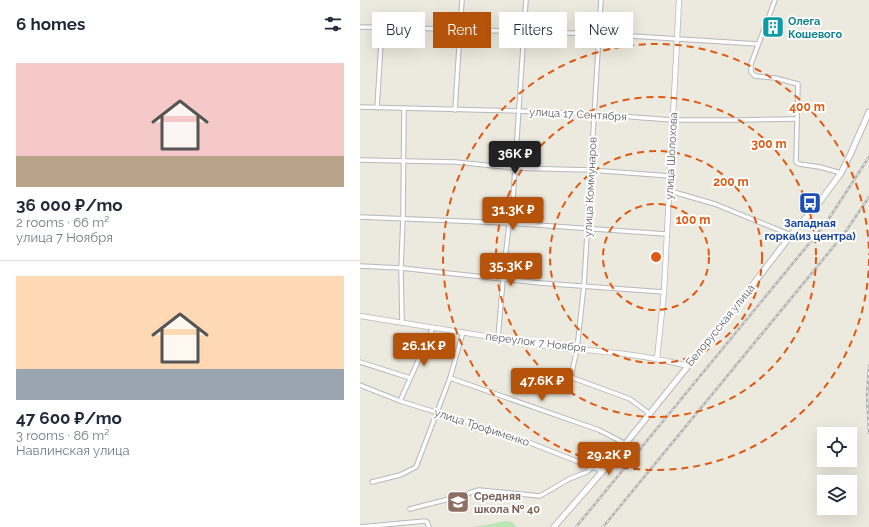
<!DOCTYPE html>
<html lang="en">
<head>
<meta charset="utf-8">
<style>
  :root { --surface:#fff; --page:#f2f2f3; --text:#1f2937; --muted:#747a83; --line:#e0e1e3; --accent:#b45309 }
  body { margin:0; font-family:Raleway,sans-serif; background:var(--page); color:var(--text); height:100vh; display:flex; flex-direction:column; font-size:15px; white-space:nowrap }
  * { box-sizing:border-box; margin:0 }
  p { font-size:13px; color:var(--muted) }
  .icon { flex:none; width:22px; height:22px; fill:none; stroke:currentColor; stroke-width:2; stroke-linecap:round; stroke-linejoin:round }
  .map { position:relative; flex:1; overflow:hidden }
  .panel { display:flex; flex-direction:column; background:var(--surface); width:360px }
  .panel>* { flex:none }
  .hud { position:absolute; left:12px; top:12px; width:380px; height:36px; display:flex; gap:8px }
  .tools { position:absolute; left:457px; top:427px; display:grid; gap:8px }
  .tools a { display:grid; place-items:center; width:40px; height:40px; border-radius:0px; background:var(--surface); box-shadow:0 4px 16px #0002; font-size:20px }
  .price { position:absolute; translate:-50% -34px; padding:0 9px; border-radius:4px; background:var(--accent); color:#fff; font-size:13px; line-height:26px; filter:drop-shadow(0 1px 2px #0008) }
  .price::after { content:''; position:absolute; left:50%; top:24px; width:12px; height:9px; margin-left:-6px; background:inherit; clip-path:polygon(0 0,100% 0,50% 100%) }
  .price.current { background:#222; color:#fff }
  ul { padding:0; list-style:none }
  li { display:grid; align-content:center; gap:8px; height:212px; padding:0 16px }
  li+li { border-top:1px solid var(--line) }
  li span { display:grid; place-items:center; height:124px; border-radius:0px; color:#555 }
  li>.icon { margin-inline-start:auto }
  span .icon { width:72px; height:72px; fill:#fffc; stroke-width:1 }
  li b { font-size:17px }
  h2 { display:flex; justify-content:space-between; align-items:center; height:48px; padding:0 16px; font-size:17px }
  .pill { padding:0 14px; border-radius:0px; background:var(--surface); box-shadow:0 4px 16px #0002; font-size:14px; line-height:36px }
  .pill.current { background:var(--accent); color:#fff }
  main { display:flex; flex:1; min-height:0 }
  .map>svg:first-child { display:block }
  .green { fill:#bbe6b8 }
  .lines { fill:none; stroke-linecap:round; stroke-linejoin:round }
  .minor-casing { stroke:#b5b8bd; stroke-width:5.5 }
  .tertiary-casing { stroke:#b5b8bd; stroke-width:6 }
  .secondary-casing { stroke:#b5b9bf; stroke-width:7 }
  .minor { stroke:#fff; stroke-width:3.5 }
  .tertiary { stroke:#fff; stroke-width:4.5 }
  .secondary { stroke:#fff; stroke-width:5 }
  .rail-casing { stroke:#b1b2b2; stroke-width:2.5 }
  .rail { stroke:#fff; stroke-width:1; stroke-dasharray:3; stroke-linecap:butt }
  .ring { fill:none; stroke:#e15910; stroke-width:2; stroke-dasharray:7 5 }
  .labels { text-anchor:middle; stroke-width:4; stroke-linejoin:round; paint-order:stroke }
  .culture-label { font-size:11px; font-weight:bold; fill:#0d838f; stroke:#fff; text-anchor:start }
  .street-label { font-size:11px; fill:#585c61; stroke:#fff }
  .transit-label { font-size:11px; font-weight:bold; fill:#164399; stroke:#fff }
  .education-label { font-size:11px; font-weight:bold; fill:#785e54; stroke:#fff; text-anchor:start }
  .centre { fill:#e15910; stroke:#fff; stroke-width:2 }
  .ring-label { font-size:12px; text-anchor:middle; font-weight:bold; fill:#e15910; stroke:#fff; stroke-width:4; stroke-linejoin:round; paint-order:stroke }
</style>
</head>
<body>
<main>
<section class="panel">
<h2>6 homes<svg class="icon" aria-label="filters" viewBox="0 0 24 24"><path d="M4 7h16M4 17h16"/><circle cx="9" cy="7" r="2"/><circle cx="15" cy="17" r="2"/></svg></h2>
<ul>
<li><span style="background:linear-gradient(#f6c9c9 75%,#b9a48a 0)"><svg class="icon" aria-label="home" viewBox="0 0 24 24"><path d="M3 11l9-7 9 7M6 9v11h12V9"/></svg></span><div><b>36 000 ₽/mo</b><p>2 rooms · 66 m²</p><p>улица 7 Ноября</p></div></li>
<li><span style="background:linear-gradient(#ffd9b3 75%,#9aa5b1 0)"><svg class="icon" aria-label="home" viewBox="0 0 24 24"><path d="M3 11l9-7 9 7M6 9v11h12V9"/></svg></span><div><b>47 600 ₽/mo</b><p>3 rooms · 86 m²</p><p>Навлинская улица</p></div></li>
</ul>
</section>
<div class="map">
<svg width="509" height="527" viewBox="0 0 509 527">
  <rect width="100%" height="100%" fill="#ece9de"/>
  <path class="green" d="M146 521 152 522 157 527H114Z"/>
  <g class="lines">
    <g class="minor-casing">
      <g id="minor">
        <path d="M241 0 224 285 217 349 211 376 213 378 270 399 290 414"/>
        <path d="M415 0 391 64V72L395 76 415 78 438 84 436 162 439 164 460 167 481 173"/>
        <path d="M0 27 52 28 239 34 398 44"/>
        <path d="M0 107 158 111 233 114 312 120H380L437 119"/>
        <path d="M17 108 22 27"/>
        <path d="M95 110 102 0"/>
        <path d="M0 160 95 162 154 168 230 170 310 176"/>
        <path d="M310 191 355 204 431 235"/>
        <path d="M0 217 148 223 306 234"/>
        <path d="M0 266 41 268 180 283 304 292"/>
        <path d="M42 323 41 268 43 218 44 108"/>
        <path d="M138 338C142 292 145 245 153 199L166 0"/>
        <path d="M0 362 50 378"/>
        <path d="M90 378 239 430 266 444"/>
        <path d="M0 385 40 401 155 437 242 471"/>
        <path d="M40 401 73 328"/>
        <path d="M12 482 40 475 56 467 90 378 103 332"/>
        <path d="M50 509 89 499 119 490 180 496 209 479 227 472 232 467"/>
        <path d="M0 527 65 521 67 522 69 527"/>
      </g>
    </g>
    <g class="tertiary-casing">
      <g id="tertiary">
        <path d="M0 316 200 348C243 351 286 355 328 366"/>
        <path d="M297 359 304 292 319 0"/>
      </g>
    </g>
    <g class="secondary-casing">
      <path id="secondary" d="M194 527 254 458 378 304 431 235 461 200 481 173 491 153 509 112"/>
    </g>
    <use href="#minor" class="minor"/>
    <use href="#tertiary" class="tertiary"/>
    <use href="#secondary" class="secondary"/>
    <g class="rail-casing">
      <g id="rail">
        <path d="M509 366 507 396 509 433"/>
        <path d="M216 527 466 223 509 157"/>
        <path d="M243 527 484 234 509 197"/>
      </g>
    </g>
    <use href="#rail" class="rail"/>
  </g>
  <g class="ring">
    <circle cx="296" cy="257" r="53"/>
    <circle cx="296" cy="257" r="106"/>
    <circle cx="296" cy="257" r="160"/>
    <path d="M509 259A213 213 0 1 1 509 255"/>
  </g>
  <defs>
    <g id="building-square" transform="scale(1.15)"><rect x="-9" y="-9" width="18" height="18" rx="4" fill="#0f9aa8" stroke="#fff"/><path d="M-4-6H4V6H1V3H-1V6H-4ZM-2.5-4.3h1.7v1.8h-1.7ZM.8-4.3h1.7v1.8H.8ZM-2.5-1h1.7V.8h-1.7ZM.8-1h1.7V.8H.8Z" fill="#fff"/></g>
    <g id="bus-square" transform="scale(1.15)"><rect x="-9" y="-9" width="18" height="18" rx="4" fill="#1a4fb4" stroke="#fff"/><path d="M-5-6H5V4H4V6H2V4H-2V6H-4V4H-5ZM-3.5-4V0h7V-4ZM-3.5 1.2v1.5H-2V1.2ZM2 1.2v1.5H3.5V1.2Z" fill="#fff"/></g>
    <g id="school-square" transform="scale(1.15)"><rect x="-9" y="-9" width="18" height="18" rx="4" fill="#8d6e63" stroke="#fff"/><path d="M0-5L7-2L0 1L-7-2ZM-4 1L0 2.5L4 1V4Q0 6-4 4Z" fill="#fff"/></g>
  </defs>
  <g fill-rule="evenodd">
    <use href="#building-square" x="413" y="27"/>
    <use href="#bus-square" x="450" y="203"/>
    <use href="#school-square" x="98" y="502"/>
  </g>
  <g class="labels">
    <g class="culture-label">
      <text x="428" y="25">Олега<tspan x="428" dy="13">Кошевого</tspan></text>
    </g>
    <g class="street-label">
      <text transform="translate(218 114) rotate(3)" y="4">улица 17 Сентября</text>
      <text transform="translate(311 156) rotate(-87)" y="4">улица Шолохова</text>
      <text transform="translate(230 187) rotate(-87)" y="4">улица Коммунаров</text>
      <text transform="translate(360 325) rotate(-51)" y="4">Белорусская улица</text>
      <text transform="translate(176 342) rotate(7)" y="4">переулок 7 Ноября</text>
      <text transform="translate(122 427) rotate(18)" y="4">улица Трофименко</text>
    </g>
    <g class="transit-label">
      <text x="450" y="227">Западная<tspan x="450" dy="13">горка(из центра)</tspan></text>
    </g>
    <g class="education-label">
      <text x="114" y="500">Средняя<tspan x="114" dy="13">школа № 40</tspan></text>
    </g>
  </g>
  <circle cx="296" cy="257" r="6" class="centre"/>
  <g class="ring-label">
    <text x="447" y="111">400 m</text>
    <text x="409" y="148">300 m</text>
    <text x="371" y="186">200 m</text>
    <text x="333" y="224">100 m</text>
  </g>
</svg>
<div class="tools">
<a><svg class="icon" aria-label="locate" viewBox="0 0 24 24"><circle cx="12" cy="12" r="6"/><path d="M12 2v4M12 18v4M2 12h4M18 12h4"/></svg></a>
<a><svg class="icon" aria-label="layers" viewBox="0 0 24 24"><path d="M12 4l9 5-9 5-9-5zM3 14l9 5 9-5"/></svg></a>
</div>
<b class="price current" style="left:155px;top:175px">36K ₽</b>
<b class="price" style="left:153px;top:231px">31.3K ₽</b>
<b class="price" style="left:151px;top:287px">35.3K ₽</b>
<b class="price" style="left:64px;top:367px">26.1K ₽</b>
<b class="price" style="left:182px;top:402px">47.6K ₽</b>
<b class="price" style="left:249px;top:476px">29.2K ₽</b>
<div class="hud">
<a class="pill">Buy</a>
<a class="pill current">Rent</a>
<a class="pill">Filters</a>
<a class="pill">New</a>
</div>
</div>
</main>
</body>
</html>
